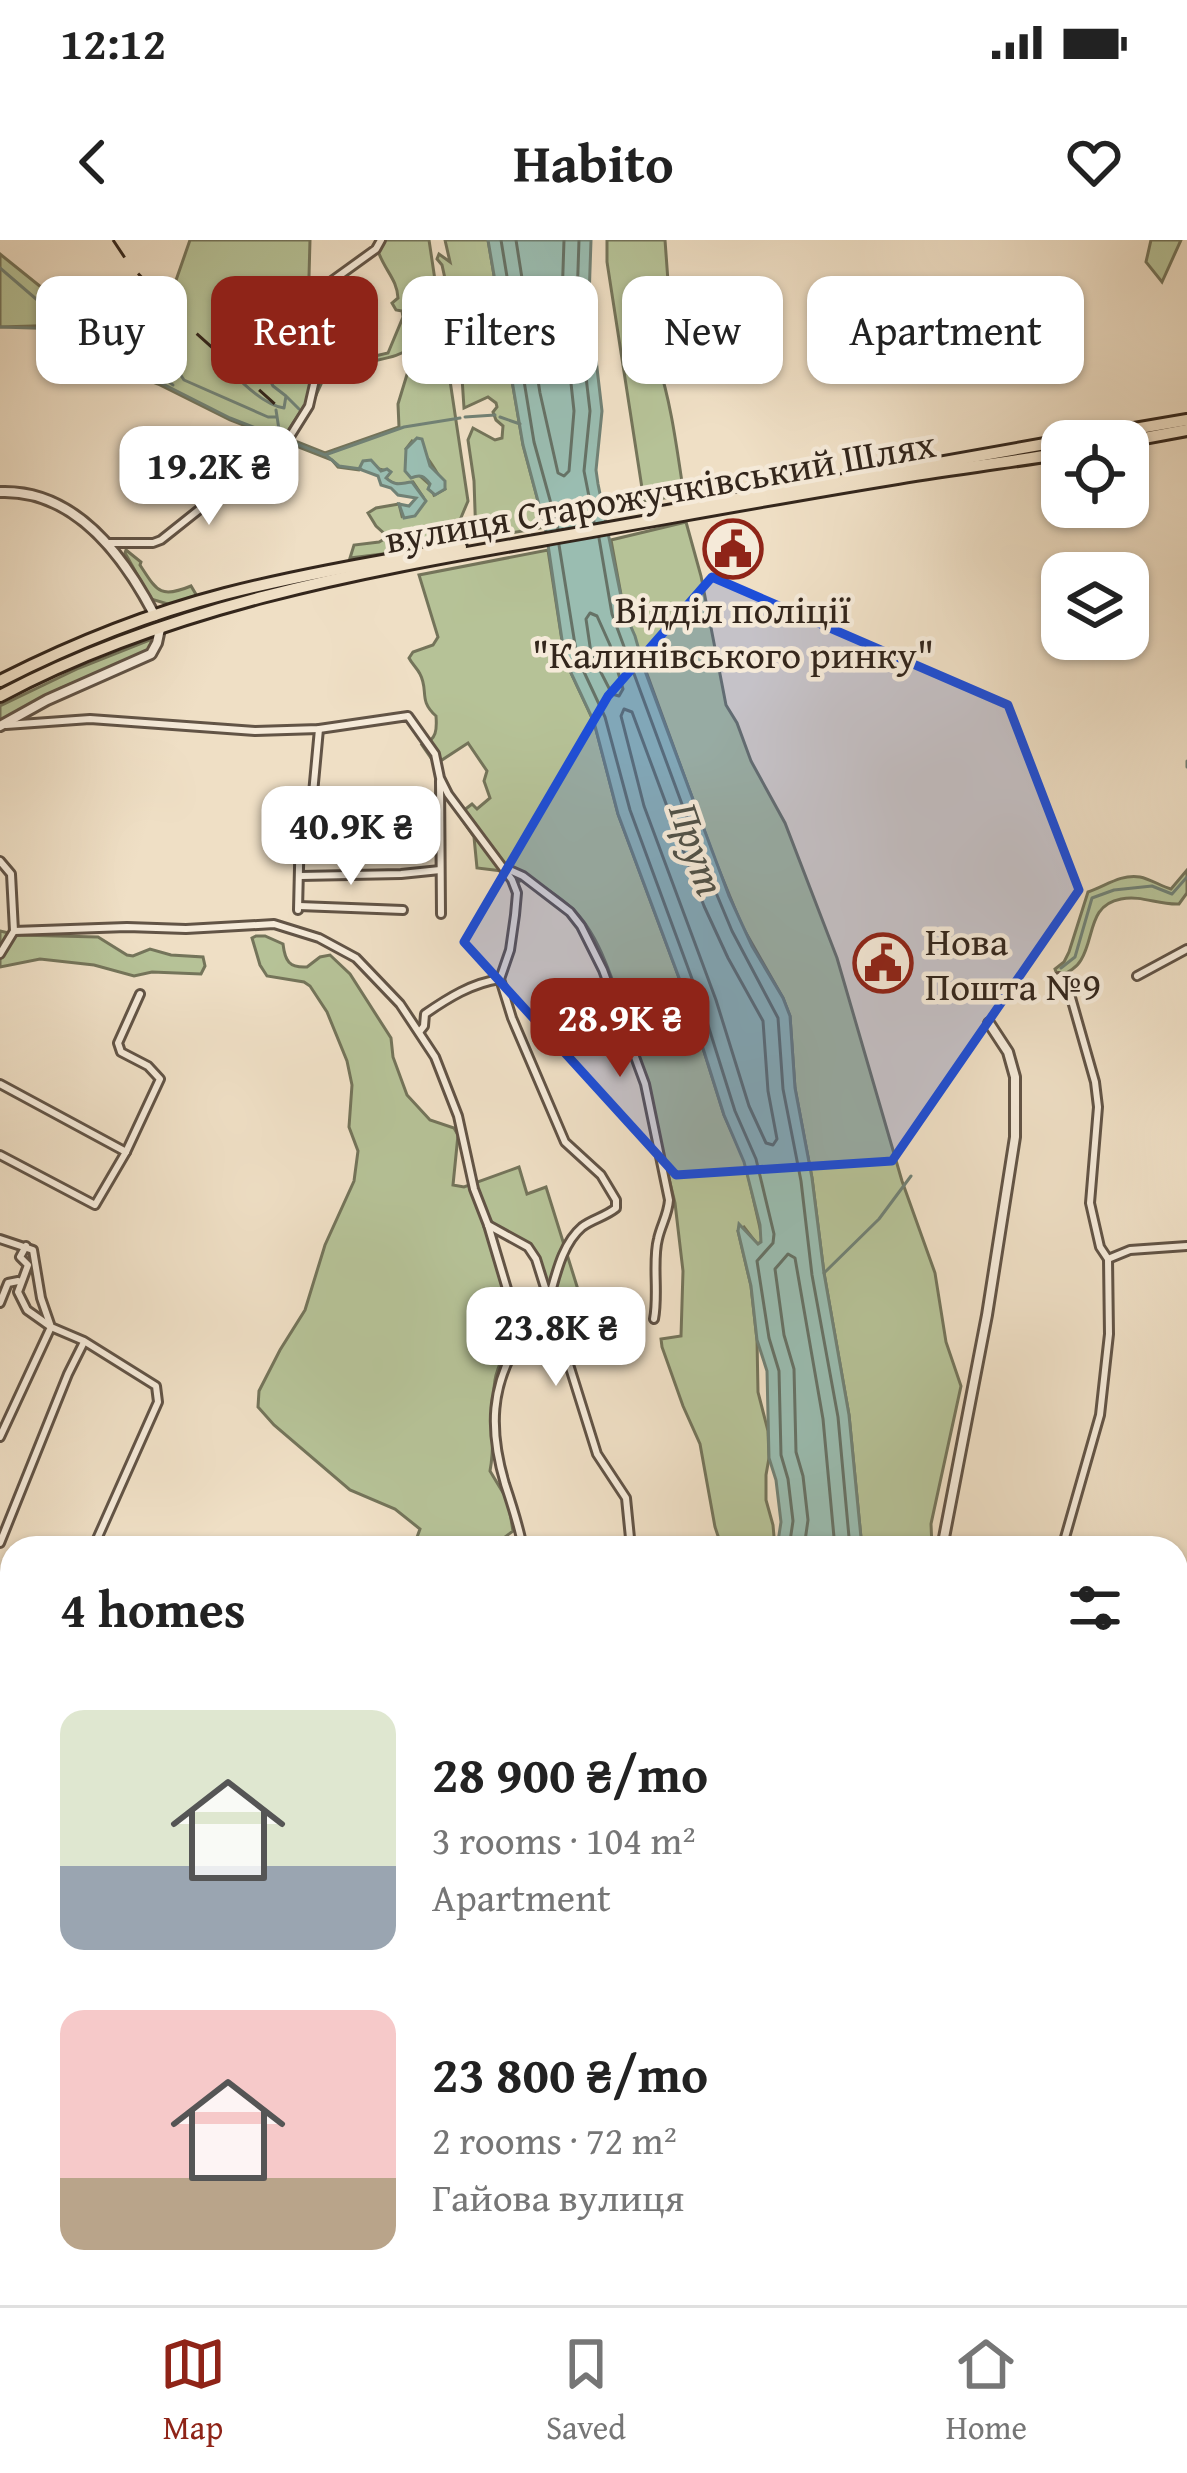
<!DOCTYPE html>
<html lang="en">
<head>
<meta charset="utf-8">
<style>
  :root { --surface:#fff; --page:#f6f6f6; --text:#222; --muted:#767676; --line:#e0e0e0; --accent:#8f2418 }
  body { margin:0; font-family:"Gentium Book Plus",serif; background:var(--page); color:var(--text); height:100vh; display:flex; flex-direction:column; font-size:45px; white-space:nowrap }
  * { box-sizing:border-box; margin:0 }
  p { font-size:39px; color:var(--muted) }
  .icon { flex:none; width:66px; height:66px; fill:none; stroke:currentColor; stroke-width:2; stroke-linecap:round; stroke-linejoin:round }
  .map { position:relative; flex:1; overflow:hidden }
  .details { position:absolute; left:0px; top:1296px; width:1188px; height:771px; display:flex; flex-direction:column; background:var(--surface); border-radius:36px 36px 0 0; box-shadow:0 3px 9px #0004 }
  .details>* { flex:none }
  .guide { position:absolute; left:36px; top:36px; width:1116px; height:108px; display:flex; gap:24px }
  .buttons { position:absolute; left:1041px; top:180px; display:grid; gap:24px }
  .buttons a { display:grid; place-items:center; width:108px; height:108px; border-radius:24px; background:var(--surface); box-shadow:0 3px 9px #0004; font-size:60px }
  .price { position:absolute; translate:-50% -102px; padding:0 27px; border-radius:24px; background:#fff; color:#222; font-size:39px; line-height:78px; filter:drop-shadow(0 3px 6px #0008) }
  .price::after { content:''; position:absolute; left:50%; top:72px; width:36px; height:27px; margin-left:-18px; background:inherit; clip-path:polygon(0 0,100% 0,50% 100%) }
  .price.selected { background:var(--accent); color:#fff }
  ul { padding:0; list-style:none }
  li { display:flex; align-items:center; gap:36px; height:300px; padding:0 60px }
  li span { display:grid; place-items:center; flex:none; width:336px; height:240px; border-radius:24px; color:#555 }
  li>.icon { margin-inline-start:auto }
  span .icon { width:144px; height:144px; fill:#fffc; stroke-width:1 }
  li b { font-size:51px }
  h2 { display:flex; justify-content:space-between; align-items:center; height:144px; padding:0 60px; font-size:51px }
  .chip { padding:0 42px; border-radius:24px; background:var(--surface); box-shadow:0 3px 9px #0004; font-size:42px; line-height:108px }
  .chip.selected { background:var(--accent); color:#fff }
  .status { display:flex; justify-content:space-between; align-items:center; height:84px; padding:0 60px; background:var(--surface); direction:ltr }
  .status svg { height:33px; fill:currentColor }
  header { display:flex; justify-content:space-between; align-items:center; height:156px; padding:0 60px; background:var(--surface); font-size:54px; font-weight:700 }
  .dock { display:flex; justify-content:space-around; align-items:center; height:168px; border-top:3px solid var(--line); background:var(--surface); font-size:33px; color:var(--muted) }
  .dock a { display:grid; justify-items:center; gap:6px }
  .dock .selected { color:var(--accent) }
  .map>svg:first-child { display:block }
  .green { fill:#b6c297; stroke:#74745a; stroke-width:3; fill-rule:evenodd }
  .water { fill:#9abdb1; stroke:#718175; stroke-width:3 }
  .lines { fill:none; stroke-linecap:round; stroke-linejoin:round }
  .shore { stroke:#667266; stroke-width:3 }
  .stream { stroke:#718175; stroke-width:3 }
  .minor-casing { stroke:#625446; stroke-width:12 }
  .tertiary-casing { stroke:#625446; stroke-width:14 }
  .primary-casing { stroke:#33261c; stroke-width:16 }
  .minor { stroke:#f5ead9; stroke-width:6 }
  .tertiary { stroke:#f5ead9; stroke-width:8 }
  .primary { stroke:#efdfc5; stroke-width:10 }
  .rail { stroke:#33261c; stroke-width:3; stroke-dasharray:21 21; stroke-linecap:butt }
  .marked { fill:#1d4ed8; fill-opacity:0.2; stroke:#1d4ed8; stroke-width:9; stroke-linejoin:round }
  .labels { text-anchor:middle; stroke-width:9; stroke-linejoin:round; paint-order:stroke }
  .street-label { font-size:39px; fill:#33261c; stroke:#f5ead9 }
  .poi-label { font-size:39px; fill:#33261c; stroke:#f5ead9 }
  .water-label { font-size:42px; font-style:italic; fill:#525349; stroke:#f5ead9 }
</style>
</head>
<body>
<div class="status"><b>12:12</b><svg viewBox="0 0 49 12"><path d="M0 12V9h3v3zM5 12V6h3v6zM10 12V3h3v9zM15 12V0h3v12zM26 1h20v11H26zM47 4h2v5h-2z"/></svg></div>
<header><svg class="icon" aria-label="back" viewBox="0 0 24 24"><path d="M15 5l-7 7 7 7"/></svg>Habito<svg class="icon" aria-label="heart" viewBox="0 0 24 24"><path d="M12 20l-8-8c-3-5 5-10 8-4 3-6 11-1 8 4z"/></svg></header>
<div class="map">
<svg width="1187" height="2065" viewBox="0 0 1187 2065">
  <rect width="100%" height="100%" fill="#efdfc5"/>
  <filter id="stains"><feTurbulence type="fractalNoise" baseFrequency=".00167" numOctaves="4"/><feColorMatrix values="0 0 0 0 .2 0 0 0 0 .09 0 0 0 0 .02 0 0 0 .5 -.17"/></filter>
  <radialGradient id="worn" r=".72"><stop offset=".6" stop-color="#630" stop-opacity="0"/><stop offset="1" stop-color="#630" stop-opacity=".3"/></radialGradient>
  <g class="green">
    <path d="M190 0H310L308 73 315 57H322L342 44 347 46 341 65 353 69V72H333L327 78 335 89 337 99 333 103 337 112H357L362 119 388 113 403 77 402 71 396 70 392 63 398 58C397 39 385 31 378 11L384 0H429L468 261 460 280 464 286 469 285 471 300 439 307 350 318 354 305 379 302 388 297 376 286 368 273 376 268 399 264 402 276 424 260 423 257 413 242C401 245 395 246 386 238L390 232 364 225 359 230 338 227 332 220 286 202 290 199 325 213 399 187 398 164 416 105C395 120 380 118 357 125 345 128 339 131 327 131L313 162 311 156 282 200 230 180 158 144 129 133 65 85 0 87V14L72 72 174 46ZM412 201C423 209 440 235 445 249L434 255 430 245 419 235 406 209Z"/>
    <path d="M445 0H488L523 205 545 287 476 299 474 241 468 200 473 188 495 200 502 198 503 186 496 180 493 172 497 167 496 163 488 157 464 168 460 107 442 25 437 19 439 14 450 22Z"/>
    <path d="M607 0H665L669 55 653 58 636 83C640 106 652 104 658 123 672 166 677 211 684 255L644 261 607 22Z"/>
    <path d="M1151 0H1181L1162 42 1146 22Z"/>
    <path d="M686 282 701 336 726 465 737 483 751 521 785 583 837 718 902 941 935 1033 946 1102 961 1146 931 1284 932 1308H862L849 1175 824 1033 812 938 795 848 790 776 783 758 742 686 715 620 624 371 611 300Z"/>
    <path d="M126 310 141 322 140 325C157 351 160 359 191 346L197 356 171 365 151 359 125 313Z"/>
    <path d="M548 310 565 420 594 482 618 574 691 770 724 875 745 922 762 997 761 1002 757 1004 744 987 738 991 751 1046 757 1100 758 1152 768 1191 769 1218 766 1235V1260L773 1285 775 1308H722L715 1287 700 1204 683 1166 662 1107 661 1099 681 1096 683 1031 675 963 626 763C614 750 612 737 605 721 586 675 569 662 528 637L512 645 502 631 477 628 474 597 439 546 433 521 422 505C437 500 437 489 436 476 418 460 429 451 420 434 417 428 412 424 409 418L413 412 433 405 438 397 419 335ZM468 503 487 531 484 541 490 558 477 569 472 564 463 571 447 549 439 522Z"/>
    <path d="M255 349V355L49 428 46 422 155 379Z"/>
    <path d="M152 399 150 408 141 415 61 448 0 483V466L79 428Z"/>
    <path d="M1187 630V653L1179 664C1158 665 1142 655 1121 659 1088 665 1095 697 1081 720 1076 729 1066 733 1058 737L1055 729 1064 722 1069 712 1088 652C1106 646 1120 634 1140 637 1150 639 1161 646 1171 649Z"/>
    <path d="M0 691 17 695 98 697 127 715 133 716 150 709 171 715 203 717 205 726 201 734 152 732 134 736 94 725 40 719 0 727Z"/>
    <path d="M256 696H265L283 704C285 721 289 728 307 727L320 717 330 715 350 734 391 798 393 817 407 855 430 880 454 888 458 895 453 945 464 947 519 927 527 954 546 947 580 1056 566 1063 554 1062 538 1016 530 1005 495 986 487 989 514 1084C512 1105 498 1120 495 1140 490 1171 496 1201 490 1231L508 1261 513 1291 501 1300V1308H413L420 1289 395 1269 350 1250 274 1185 258 1167 259 1151 280 1110 305 1070 325 1005 354 941 358 911 349 887 352 845 347 821 327 772 310 746 304 742 267 736 260 725 252 698Z"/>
    <path d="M12 1969 10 2020 12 2040 0 2065V1979Z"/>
    <path d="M732 2055H1105L1111 2065H729Z"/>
  </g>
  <g class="water">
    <path d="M488 0H591L589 59 602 171 596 230 598 244 624 371 635 396 645 431 729 656 752 706 783 758 790 776 795 848 812 938 824 1033 849 1175 862 1308H777L781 1282 776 1240 769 1218 767 1131 757 1100 751 1046 738 991 739 984 758 1004 761 1002 760 985 744 922 724 875 691 770 618 574 594 482 565 420 546 291 523 205Z"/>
    <path d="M417 198 422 199 430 226 445 241V249L435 255 428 249 430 244C424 236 421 234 411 238L405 231 406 209Z"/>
    <path d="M371 220 381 231 387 229 391 232 386 238C396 247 401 243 412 242L426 261 415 276 404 278 399 264 409 266 416 258 398 255 391 248 381 245 378 236 359 229 363 221Z"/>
    <path d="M604 2055H731L729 2065H602Z"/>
  </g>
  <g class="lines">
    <g class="shore">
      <path d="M501 0 534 202 558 289"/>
      <path d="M516 0 540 153 558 233 564 236 569 231 574 171 562 60 564 0"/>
      <path d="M579 0 577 60 590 171 584 231 594 282"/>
      <path d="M599 298 612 374 704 624 732 691 778 778 783 849 801 941 812 1035 838 1177 850 1308"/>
      <path d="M559 305 577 417 605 477 630 570 702 766 735 871 756 919 774 994 773 1003 757 1021 769 1098 779 1131 781 1215 788 1239 793 1281 789 1308"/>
      <path d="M590 373 597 376 610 405 623 449 619 456 612 454 591 413 586 379Z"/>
      <path d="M624 469 632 472 704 666 728 718 763 781 768 851 777 899 773 905 766 903 749 866 716 760 644 566 621 476Z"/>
      <path d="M804 1308 808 1280 803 1236 796 1212 794 1129 784 1095 775 1029 788 1014 795 1018 823 1179 835 1308"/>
    </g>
    <g class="stream">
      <path d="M0 28 64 83 70 91 128 131 157 141 230 178 325 215 404 187 460 178"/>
      <path d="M38 59 55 62 104 102 107 109C122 114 131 122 145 130 156 136 163 136 173 145"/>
      <path d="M67 59 77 68 118 84 134 97 151 101 174 125 184 140 268 177H276"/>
      <path d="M0 87 64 89"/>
      <path d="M260 106 283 122"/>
      <path d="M229 129C242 143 265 165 284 168L286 156 273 146 269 138C254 134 243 119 238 106L242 101"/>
      <path d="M287 157 299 169"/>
      <path d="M276 170 280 196"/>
      <path d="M465 177 495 175"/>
      <path d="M500 177 520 184"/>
      <path d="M327 216 339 226 361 229"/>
      <path d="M1187 521V527"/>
      <path d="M1061 728 1075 717 1092 658 1114 650 1152 646 1172 654 1187 637"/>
      <path d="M824 1033 879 979 911 936"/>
    </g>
    <g class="minor-casing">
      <g id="minor">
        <path d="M107 303H153L161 300 289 198 309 166 317 131 308 72 311 56 376 9 381 0"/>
        <path d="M6 485 90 479 255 491 319 489 408 476 435 514 440 538 448 554 512 640 517 653 515 675 510 710 500 739 512 778 565 902 601 935 616 960V968C605 977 592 979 582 987 562 1004 556 1035 549 1059"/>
        <path d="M440 541 441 674"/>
        <path d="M0 621 11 634 14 691"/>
        <path d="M505 628 523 636 570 672 581 686 603 730 645 844 669 960C668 975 661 985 658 999 652 1021 659 1054 654 1079"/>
        <path d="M300 636 401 634 440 630"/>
        <path d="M299 666 403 670"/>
        <path d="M298 670 300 586 307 583 311 575 319 489"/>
        <path d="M14 691 127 687 186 689 274 684 319 698 356 718 400 764 435 817 458 876 474 949 488 985 518 1086 521 1098C490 1145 489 1190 505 1244 512 1265 519 1286 523 1308"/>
        <path d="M0 714 14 691"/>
        <path d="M1137 736 1187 709"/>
        <path d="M1059 737 1070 754 1095 842 1098 867 1090 963 1100 1007 1108 1019 1109 1094 1100 1175 1062 1308"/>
        <path d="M420 791 424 786 425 774C448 758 472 743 500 739"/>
        <path d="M0 844 126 912"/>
        <path d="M0 915 95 965 126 912 160 839 148 826 121 812 118 803 140 754"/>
        <path d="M488 985 528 1007 536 1019 597 1214 626 1258 631 1308"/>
        <path d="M0 999 33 1010 41 1058 51 1087 84 1101 156 1146 158 1162 93 1308"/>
        <path d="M1108 1019 1130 1010 1187 1006"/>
        <path d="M0 1063 8 1043 18 1041"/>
        <path d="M0 1197 51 1087 27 1070 18 1052 28 1025 20 1017 26 1006"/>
        <path d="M0 1303 68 1134 84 1102"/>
        <path d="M1176 1421 1187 1419"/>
        <path d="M0 1460 12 1446"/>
        <path d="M0 1507 12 1512"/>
        <path d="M0 1551 12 1556"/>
        <path d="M1176 1583 1187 1586"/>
        <path d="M0 1613 12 1618"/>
        <path d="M0 1689 12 1693"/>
        <path d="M1176 1756 1187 1743"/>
        <path d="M1176 1780 1187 1812"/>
        <path d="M0 1798 12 1817"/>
        <path d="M319 2055 333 2065"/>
        <path d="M35 2065 41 2055"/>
        <path d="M83 2065 102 2055"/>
        <path d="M247 2065 262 2055"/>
        <path d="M417 2065 420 2055"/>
        <path d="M579 2065 581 2055"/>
      </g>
    </g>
    <g class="tertiary-casing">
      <g id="tertiary">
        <path d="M0 252C74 249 124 316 155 376"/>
        <path d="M0 486 47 460 151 414 157 403 160 389"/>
        <path d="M942 1308 987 1075 1015 897V837L1008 812 989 783"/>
        <path d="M1111 2055 1117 2065"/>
      </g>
    </g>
    <g class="primary-casing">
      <g id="primary">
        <path d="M1064 201 1187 180"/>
        <path d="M1128 201 1187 190"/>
        <path d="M651 274 1062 201"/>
        <path d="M0 441C71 405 148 374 225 354 303 334 382 321 461 307"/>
        <path d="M0 456C167 367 356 332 541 300 657 280 774 258 891 239 948 229 1005 223 1062 213"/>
      </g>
    </g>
    <use href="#minor" class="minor"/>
    <use href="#tertiary" class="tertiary"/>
    <use href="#primary" class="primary"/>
    <path class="rail" d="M113 0 129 24 187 85 277 166"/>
  </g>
  <path class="marked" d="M712 337 1008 465 1079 650 892 921 676 935 464 702 608 456Z"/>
  <defs>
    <g id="civic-ring" transform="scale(3)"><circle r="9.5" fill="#f5ead9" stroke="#8f2418" stroke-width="1.5"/><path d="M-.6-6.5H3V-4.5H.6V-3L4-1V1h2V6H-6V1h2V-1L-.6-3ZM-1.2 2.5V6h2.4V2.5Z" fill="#8f2418"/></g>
  </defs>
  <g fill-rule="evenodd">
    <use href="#civic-ring" x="733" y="309"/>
    <use href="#civic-ring" x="883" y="723"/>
  </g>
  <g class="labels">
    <g class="street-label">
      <text transform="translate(660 251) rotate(-10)" y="14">вулиця Старожучківський Шлях</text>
    </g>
    <g class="poi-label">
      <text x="733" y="383">Відділ поліції<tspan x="733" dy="45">"Калинівського ринку"</tspan></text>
      <text x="925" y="715" text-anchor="start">Нова<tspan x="925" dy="45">Пошта №9</tspan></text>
    </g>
    <g class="water-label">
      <text transform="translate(698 609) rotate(71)" y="15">Прут</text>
    </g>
  </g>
  <rect width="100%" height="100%" filter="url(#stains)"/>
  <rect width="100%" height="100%" fill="url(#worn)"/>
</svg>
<div class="buttons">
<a><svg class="icon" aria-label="locate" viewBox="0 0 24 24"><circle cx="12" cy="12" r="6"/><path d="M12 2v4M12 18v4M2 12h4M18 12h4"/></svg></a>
<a><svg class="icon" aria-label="layers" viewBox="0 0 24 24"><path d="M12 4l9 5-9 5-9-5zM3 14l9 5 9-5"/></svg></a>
</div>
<b class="price" style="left:209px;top:288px">19.2K ₴</b>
<b class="price" style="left:351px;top:648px">40.9K ₴</b>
<b class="price selected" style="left:620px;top:840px">28.9K ₴</b>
<b class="price" style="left:556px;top:1149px">23.8K ₴</b>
<div class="guide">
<a class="chip">Buy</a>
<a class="chip selected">Rent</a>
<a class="chip">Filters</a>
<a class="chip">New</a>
<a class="chip">Apartment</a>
</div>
<section class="details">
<h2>4 homes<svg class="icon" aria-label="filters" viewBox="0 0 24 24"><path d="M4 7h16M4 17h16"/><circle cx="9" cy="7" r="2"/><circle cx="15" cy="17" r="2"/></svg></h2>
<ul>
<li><span style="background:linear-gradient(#dfe7d0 65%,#9aa5b1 0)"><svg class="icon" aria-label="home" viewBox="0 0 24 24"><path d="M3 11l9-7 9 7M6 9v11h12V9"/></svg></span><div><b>28 900 ₴/mo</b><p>3 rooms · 104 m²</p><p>Apartment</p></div></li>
<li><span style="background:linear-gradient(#f6c9c9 70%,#b9a48a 0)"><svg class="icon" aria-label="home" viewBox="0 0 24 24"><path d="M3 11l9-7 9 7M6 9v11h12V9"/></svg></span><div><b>23 800 ₴/mo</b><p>2 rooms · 72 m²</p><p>Гайова вулиця</p></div></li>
</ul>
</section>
</div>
<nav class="dock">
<a class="selected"><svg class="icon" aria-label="map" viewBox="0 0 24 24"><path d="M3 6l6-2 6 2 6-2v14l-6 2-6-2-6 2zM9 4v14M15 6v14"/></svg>Map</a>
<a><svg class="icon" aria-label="saved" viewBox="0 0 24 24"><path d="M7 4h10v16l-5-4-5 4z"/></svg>Saved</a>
<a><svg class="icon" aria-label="home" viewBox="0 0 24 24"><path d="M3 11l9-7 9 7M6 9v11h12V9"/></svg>Home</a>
</nav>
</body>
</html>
